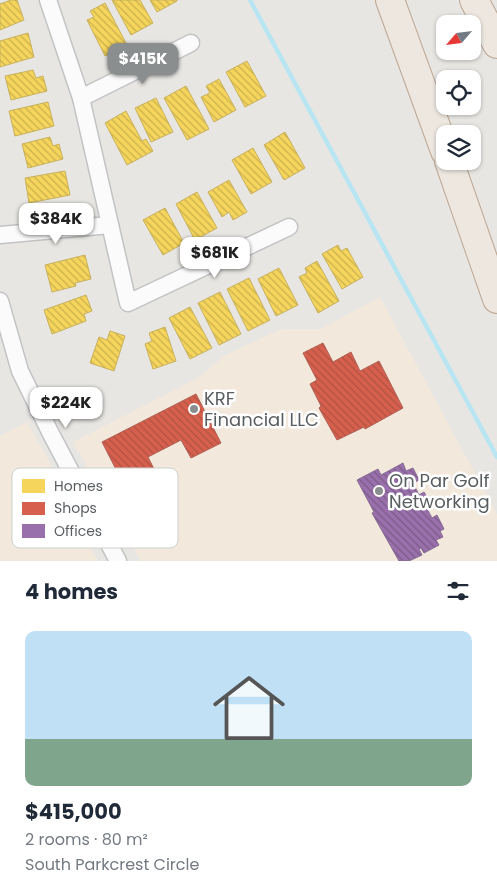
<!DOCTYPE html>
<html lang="en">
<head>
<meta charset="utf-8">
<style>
  :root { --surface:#fff; --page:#f6f6f7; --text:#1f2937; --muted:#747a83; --line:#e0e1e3; --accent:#8b8e8e }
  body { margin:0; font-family:Poppins,sans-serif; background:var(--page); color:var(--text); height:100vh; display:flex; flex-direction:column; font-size:19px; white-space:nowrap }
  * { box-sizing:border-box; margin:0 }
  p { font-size:16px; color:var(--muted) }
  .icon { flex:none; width:28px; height:28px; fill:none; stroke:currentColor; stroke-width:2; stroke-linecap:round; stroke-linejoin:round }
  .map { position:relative; height:561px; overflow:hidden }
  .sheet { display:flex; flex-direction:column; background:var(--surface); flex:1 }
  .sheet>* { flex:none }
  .needle { width:32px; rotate:242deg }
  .controls { position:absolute; left:436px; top:15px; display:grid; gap:10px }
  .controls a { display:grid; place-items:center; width:45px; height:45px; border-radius:10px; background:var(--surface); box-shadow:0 1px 4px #0004; font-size:25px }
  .price { position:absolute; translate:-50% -42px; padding:0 11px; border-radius:10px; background:#fff; color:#222; font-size:16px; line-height:32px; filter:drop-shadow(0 1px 2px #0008) }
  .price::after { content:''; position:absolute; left:50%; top:30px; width:15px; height:11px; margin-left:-8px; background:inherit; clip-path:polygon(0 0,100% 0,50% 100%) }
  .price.current { background:var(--accent); color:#fff }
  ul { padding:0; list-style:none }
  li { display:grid; align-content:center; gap:10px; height:265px; padding:0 25px }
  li+li { border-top:1px solid var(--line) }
  li span { display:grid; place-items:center; height:155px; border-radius:10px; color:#555 }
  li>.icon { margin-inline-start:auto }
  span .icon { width:90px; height:90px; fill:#fffc; stroke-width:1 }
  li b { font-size:21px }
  h2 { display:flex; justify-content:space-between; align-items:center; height:60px; padding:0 25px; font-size:21px }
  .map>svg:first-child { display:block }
  .commercial { fill:#f2e8dc }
  .homes { fill:url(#homes-back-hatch); stroke:#c7b15d }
  .shops { fill:url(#shops-back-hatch); stroke:#b05f53 }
  .offices { fill:url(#offices-back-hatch); stroke:#866b94 }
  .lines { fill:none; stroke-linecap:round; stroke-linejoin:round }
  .stream { stroke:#b8e5f2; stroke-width:4.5 }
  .street-casing { stroke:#c2c3c3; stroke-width:19 }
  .highway-casing { stroke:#bda793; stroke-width:30 }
  .street { stroke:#fcfbfb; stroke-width:16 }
  .highway { stroke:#ede7e0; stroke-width:28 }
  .poi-dot { fill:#8b8e8e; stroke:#fff; stroke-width:2 }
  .labels { text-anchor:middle; stroke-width:5; stroke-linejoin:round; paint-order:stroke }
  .poi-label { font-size:18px; fill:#595e60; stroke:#fff; text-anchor:start }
  .key { fill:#fff; stroke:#cdcfcf; stroke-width:1 }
  .key-label { font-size:14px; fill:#595e60 }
</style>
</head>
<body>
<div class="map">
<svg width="497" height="561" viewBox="0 0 497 561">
  <defs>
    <pattern id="homes-back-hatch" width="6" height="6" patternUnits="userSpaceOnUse" patternTransform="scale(1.25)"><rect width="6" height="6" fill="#f6d55c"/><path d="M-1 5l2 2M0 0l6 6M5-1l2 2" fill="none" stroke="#cab04f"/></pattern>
    <pattern id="shops-back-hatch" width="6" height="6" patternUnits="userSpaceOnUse" patternTransform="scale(1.25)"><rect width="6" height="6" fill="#d6604d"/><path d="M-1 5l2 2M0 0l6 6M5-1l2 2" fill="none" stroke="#b15243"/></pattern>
    <pattern id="offices-back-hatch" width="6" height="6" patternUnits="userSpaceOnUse" patternTransform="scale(1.25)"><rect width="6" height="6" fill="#9970ab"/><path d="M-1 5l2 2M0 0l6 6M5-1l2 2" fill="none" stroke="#7a5b88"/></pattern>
  </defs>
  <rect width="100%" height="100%" fill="#e8e6e3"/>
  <g class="commercial">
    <path d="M380 297 497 514V561H141L73 442 198 378 224 356 281 329H321Z"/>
    <path d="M27 422 48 459 98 561H0V436Z"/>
  </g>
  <g class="homes">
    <path d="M11 0H17L24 20 0 30V4Z"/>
    <path d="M112 0H140L153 23 131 35Z"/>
    <path d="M150 0H177V1L157 12Z"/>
    <path d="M105 3 127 45 105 56 87 20 94 17 90 11Z"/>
    <path d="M28 33 34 57 0 67V41Z"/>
    <path d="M247 61 266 96 245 107 226 72Z"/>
    <path d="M33 70 36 78 43 76 47 91 11 100 5 76Z"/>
    <path d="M219 79 236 110 214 122 201 97 210 93 206 86Z"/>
    <path d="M186 86 209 129 187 140 164 98Z"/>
    <path d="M156 98 173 132 151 142 135 108Z"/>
    <path d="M48 102 54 126 15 136 9 111Z"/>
    <path d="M126 111 142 141 146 139 153 151 127 165 105 123Z"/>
    <path d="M285 132 305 168 284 180 264 145Z"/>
    <path d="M50 137 53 146 59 144 63 159 28 168 22 144Z"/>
    <path d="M253 148 272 182 251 194 232 160Z"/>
    <path d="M65 171 70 195 29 203 25 178Z"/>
    <path d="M229 180 247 212 233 220 229 212 222 217 208 192Z"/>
    <path d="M197 192 217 228 195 240 176 204Z"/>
    <path d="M165 208 184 243 163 255 143 220Z"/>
    <path d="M338 245 341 251 347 248 363 277 342 289 322 254Z"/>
    <path d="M85 255 91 279 75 283 76 286 52 292 45 265Z"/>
    <path d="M317 261 339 301 318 313 299 277 307 273 305 268Z"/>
    <path d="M279 268 298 305 276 316 258 279Z"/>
    <path d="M249 278 270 320 248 331 227 289Z"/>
    <path d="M220 292 241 334 219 345 198 303Z"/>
    <path d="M86 295 92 311 84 314 86 321 52 334 44 310Z"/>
    <path d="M190 307 212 348 190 359 169 318Z"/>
    <path d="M165 327 176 361 153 369 145 344 152 341 149 333Z"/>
    <path d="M110 331 125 336 114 371 90 363 99 337 107 340Z"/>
  </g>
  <g class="shops">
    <path d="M323 343 333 362 351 352 360 371 379 361 403 408 365 429 364 427 337 440 319 408 321 406 310 384 317 380 303 353Z"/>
    <path d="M196 394 221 443 191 458 181 440 148 457 157 475 127 491 102 442Z"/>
  </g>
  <path class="offices" d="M403 463 406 471 413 468 419 480 413 483 419 495 424 492 431 505 426 507 432 518 437 515 444 529 440 531 443 537 436 540 439 545 424 553 421 548 419 549 422 555 409 561H399L372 513 374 512 357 480 378 469 381 475Z"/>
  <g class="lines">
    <path class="stream" d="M250 0 497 457"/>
    <g class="street-casing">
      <g id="street">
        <path d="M48 0 81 98 128 303 289 227"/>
        <path d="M81 98 191 43"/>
        <path d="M0 235 110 225"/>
        <path d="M0 301 20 371 50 432 118 561"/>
      </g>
    </g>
    <g class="highway-casing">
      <g id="highway">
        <path d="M390 0 445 151"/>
        <path d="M474 0 497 44"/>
        <path d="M449 161 497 299"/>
      </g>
    </g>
    <use href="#street" class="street"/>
    <use href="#highway" class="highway"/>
  </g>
  <g class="poi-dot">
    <circle cx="194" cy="409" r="5"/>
    <circle cx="379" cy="491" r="5"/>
  </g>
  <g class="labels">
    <g class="poi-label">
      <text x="204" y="405">KRF<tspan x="204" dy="21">Financial LLC</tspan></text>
      <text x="389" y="487">On Par Golf<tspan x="389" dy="21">Networking</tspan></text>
    </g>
  </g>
  <rect x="12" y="468" width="166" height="80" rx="8" class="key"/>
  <rect x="22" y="479" width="23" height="14" fill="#f6d55c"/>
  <rect x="22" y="502" width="23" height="13" fill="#d6604d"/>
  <rect x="22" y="524" width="23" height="14" fill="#9970ab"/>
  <g class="key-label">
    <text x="54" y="491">Homes</text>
    <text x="54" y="513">Shops</text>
    <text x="54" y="536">Offices</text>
  </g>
</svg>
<div class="controls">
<a><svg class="needle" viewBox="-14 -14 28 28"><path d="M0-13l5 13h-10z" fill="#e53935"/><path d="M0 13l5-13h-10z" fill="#747a83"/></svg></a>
<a><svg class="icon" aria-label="locate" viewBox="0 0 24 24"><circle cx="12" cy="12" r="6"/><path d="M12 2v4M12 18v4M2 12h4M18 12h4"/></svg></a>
<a><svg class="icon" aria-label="layers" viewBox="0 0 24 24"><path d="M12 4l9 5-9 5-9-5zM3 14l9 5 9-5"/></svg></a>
</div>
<b class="price current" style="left:143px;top:85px">$415K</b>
<b class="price" style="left:56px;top:245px">$384K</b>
<b class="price" style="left:215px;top:279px">$681K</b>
<b class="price" style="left:66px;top:429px">$224K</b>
</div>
<section class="sheet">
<h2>4 homes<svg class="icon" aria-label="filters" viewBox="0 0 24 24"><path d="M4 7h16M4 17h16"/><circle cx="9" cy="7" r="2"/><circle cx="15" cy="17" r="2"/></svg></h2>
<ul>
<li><span style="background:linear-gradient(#bfe0f5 70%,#7fa58c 0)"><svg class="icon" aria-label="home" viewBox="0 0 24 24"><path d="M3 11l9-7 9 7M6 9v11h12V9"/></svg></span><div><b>$415,000</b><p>2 rooms · 80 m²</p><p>South Parkcrest Circle</p></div></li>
</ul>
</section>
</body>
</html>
